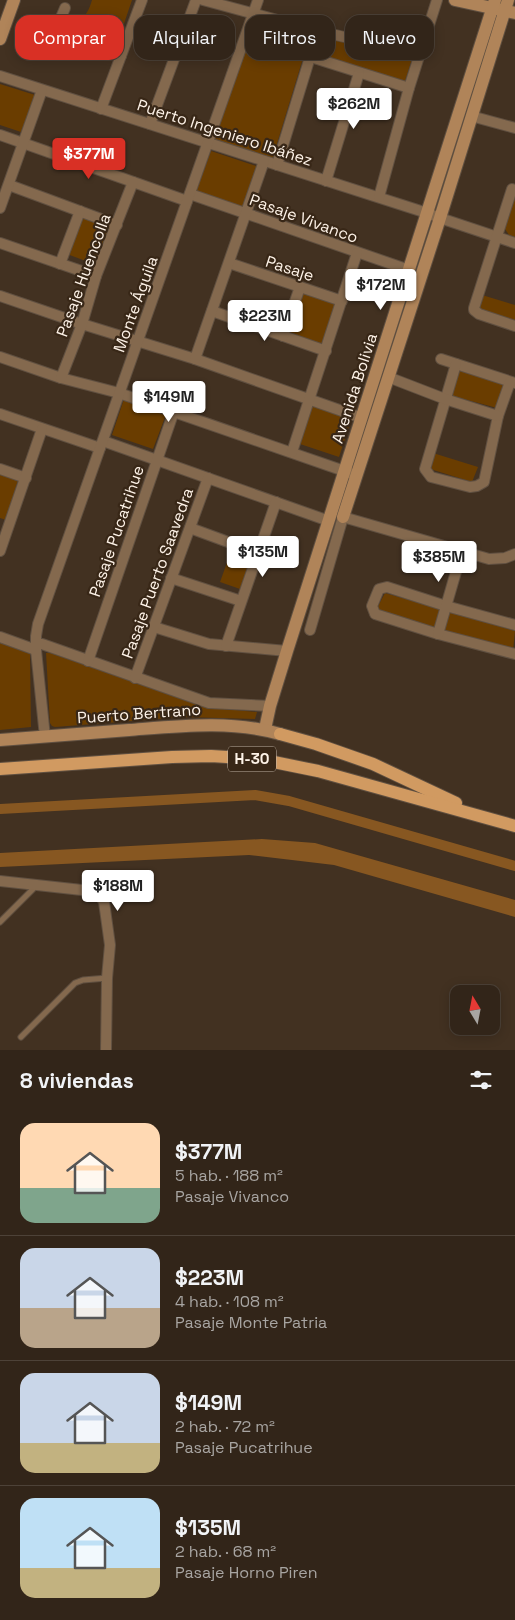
<!DOCTYPE html>
<html lang="es">
<head>
<meta charset="utf-8">
<style>
  :root { --surface:#322519; --page:#3d3126; --text:#f1f3f6; --muted:#a8a5a2; --line:#4d4238; --accent:#d93025 }
  body { margin:0; font-family:"Space Grotesk",sans-serif; background:var(--page); color:var(--text); height:100vh; display:flex; flex-direction:column; font-size:19px; white-space:nowrap }
  * { box-sizing:border-box; margin:0 }
  p { font-size:16px; color:var(--muted) }
  .icon { flex:none; width:28px; height:28px; fill:none; stroke:currentColor; stroke-width:2; stroke-linecap:round; stroke-linejoin:round }
  .map { position:relative; height:1050px; overflow:hidden }
  .side { display:flex; flex-direction:column; background:var(--surface); flex:1 }
  .side>* { flex:none }
  .guide { position:absolute; left:15px; top:15px; width:485px; height:45px; display:flex; gap:10px }
  .needle { width:32px; rotate:350deg }
  .fabs { position:absolute; left:450px; top:985px; display:grid; gap:10px }
  .fabs a { display:grid; place-items:center; width:50px; height:50px; border-radius:10px; background:var(--surface); box-shadow:0 2px 12px #0003,0 0 0 1px var(--line); font-size:25px }
  .price { position:absolute; translate:-50% -42px; padding:0 11px; border-radius:5px; background:#fff; color:#222; font-size:16px; line-height:32px; filter:drop-shadow(0 1px 2px #0008) }
  .price::after { content:''; position:absolute; left:50%; top:30px; width:15px; height:11px; margin-left:-8px; background:inherit; clip-path:polygon(0 0,100% 0,50% 100%) }
  .price.active { background:var(--accent); color:#fff }
  ul { padding:0; list-style:none }
  li { display:flex; align-items:center; gap:15px; height:125px; padding:0 20px }
  li+li { border-top:1px solid var(--line) }
  li span { display:grid; place-items:center; flex:none; width:140px; height:100px; border-radius:15px; color:#555 }
  li>.icon { margin-inline-start:auto }
  span .icon { width:60px; height:60px; fill:#fffc; stroke-width:1 }
  li b { font-size:21px }
  h2 { display:flex; justify-content:space-between; align-items:center; height:60px; padding:0 20px; font-size:21px }
  .tag { padding:0 18px; border-radius:15px; background:var(--surface); box-shadow:0 2px 12px #0003,0 0 0 1px var(--line); font-size:18px; line-height:45px }
  .tag.active { background:var(--accent); color:#fff }
  .map>svg:first-child { display:block }
  .green { fill:#6a3d00 }
  .water { fill:#875721 }
  .lines { fill:none; stroke-linecap:round; stroke-linejoin:round }
  .canal { stroke:#875721; stroke-width:10 }
  .lane-casing { stroke:#605041; stroke-width:7 }
  .street-casing { stroke:#605041; stroke-width:12 }
  .secondary-casing { stroke:#605041; stroke-width:14 }
  .primary-casing { stroke:#605041; stroke-width:14 }
  .lane { stroke:#84694e; stroke-width:5 }
  .street { stroke:#84694e; stroke-width:10 }
  .secondary { stroke:#b08459; stroke-width:12 }
  .primary { stroke:#d19a61; stroke-width:12 }
  .labels { text-anchor:middle; stroke-width:4.5; stroke-linejoin:round; paint-order:stroke }
  .shield { fill:#382717; stroke:#c3b6a9; stroke-width:1 }
  .shield-label { font-size:15px; font-weight:bold; fill:#fef3e8 }
  .street-label { font-size:16px; fill:#fef3e8; stroke:#382717 }
</style>
</head>
<body>
<div class="map">
<svg width="515" height="1050" viewBox="0 0 515 1050">
  <rect width="100%" height="100%" fill="#423121"/>
  <g class="green">
    <path d="M92 0H132L115 50 61 30 65 22C83 19 87 17 92 0Z"/>
    <path d="M254 19 311 32 272 160 213 141Z"/>
    <path d="M322 36 413 56 404 84 315 56Z"/>
    <path d="M0 84 35 95 21 132 0 125Z"/>
    <path d="M211 151 259 167 244 208 196 192Z"/>
    <path d="M515 192V237L509 235 503 226Z"/>
    <path d="M80 216 113 228 99 266 67 254Z"/>
    <path d="M303 293 336 305 322 345 289 332Z"/>
    <path d="M482 295 515 305V320L478 309Z"/>
    <path d="M457 369 505 385 497 408 449 395Z"/>
    <path d="M124 399 167 412 153 449 112 435Z"/>
    <path d="M312 401 352 417 339 457 297 443Z"/>
    <path d="M433 453 478 467 472 482 427 468Z"/>
    <path d="M0 470 19 477 6 520 0 518Z"/>
    <path d="M233 546 253 551 240 589 220 582Z"/>
    <path d="M385 593 515 631 513 651 375 612Z"/>
    <path d="M0 643 30 654 31 727 0 730Z"/>
    <path d="M46 653H50L204 707 257 712 255 719 182 717 55 727 52 726 50 723Z"/>
  </g>
  <path class="water" d="M262 839 315 843 515 900V917L334 865 249 855 0 867V853Z"/>
  <g class="lines">
    <path class="canal" d="M0 809 255 795 289 801 515 866"/>
    <g class="lane-casing">
      <g id="lane">
        <path d="M0 922 37 885"/>
        <path d="M21 1037 75 983 83 980 107 978"/>
      </g>
    </g>
    <g class="street-casing">
      <g id="street">
        <path d="M203 0 318 31 419 54"/>
        <path d="M65 8 57 27 60 36 121 56"/>
        <path d="M311 57 409 88"/>
        <path d="M0 76 427 213 440 218 515 243"/>
        <path d="M101 109 142 0"/>
        <path d="M471 116 515 128"/>
        <path d="M150 124 196 0"/>
        <path d="M0 135 187 201"/>
        <path d="M277 165 318 31"/>
        <path d="M326 181 359 73"/>
        <path d="M9 185 117 225"/>
        <path d="M512 189 474 308V310L479 314 515 326"/>
        <path d="M190 194 409 270"/>
        <path d="M379 197 409 88 437 0"/>
        <path d="M0 208 42 90"/>
        <path d="M0 243 96 276"/>
        <path d="M229 263 342 301"/>
        <path d="M60 264 80 211"/>
        <path d="M0 296 82 324 195 359 362 418"/>
        <path d="M212 311 326 351"/>
        <path d="M283 336 300 287"/>
        <path d="M0 357 61 378 119 393 350 473"/>
        <path d="M195 359 264 161"/>
        <path d="M441 359 515 383"/>
        <path d="M456 364 425 469 431 477 470 487 477 486 484 482 498 416 510 382"/>
        <path d="M388 377 445 399 498 416"/>
        <path d="M61 378 82 324 96 276 133 182"/>
        <path d="M0 414 100 448"/>
        <path d="M103 441 329 521"/>
        <path d="M292 452 357 253"/>
        <path d="M0 469 26 478"/>
        <path d="M190 528 258 553"/>
        <path d="M0 551 42 429"/>
        <path d="M171 578 241 601"/>
        <path d="M515 625 446 606 387 587 379 589 372 606 375 614 438 634 515 654"/>
        <path d="M154 627 209 644 287 651"/>
        <path d="M310 630 343 517 489 559 505 558 515 554"/>
        <path d="M438 634 462 551"/>
        <path d="M0 637 36 650"/>
        <path d="M36 644H42L209 703 270 706"/>
        <path d="M226 646 276 502"/>
        <path d="M88 661 174 411"/>
        <path d="M135 678 208 478"/>
        <path d="M45 737 36 650V636L38 624 258 0"/>
        <path d="M0 881 91 891 99 894 104 902 110 945 107 978 106 1050"/>
      </g>
    </g>
    <g class="secondary-casing">
      <g id="secondary">
        <path d="M455 0 515 13"/>
        <path d="M0 39 14 0"/>
        <path d="M343 517 440 218 508 0"/>
        <path d="M265 729 270 706 287 651 495 0"/>
        <path d="M0 740C43 737 86 733 129 730 180 726 231 720 280 734"/>
      </g>
    </g>
    <g class="primary-casing">
      <g id="primary">
        <path d="M280 734 316 744 373 764 456 803"/>
        <path d="M0 769 172 757 211 756 259 759 318 771 515 826"/>
      </g>
    </g>
    <use href="#lane" class="lane"/>
    <use href="#street" class="street"/>
    <use href="#secondary" class="secondary"/>
    <use href="#primary" class="primary"/>
  </g>
  <g class="labels">
    <rect class="shield" x="228" y="746.5" width="48" height="25" rx="4"/>
    <g class="shield-label">
      <text x="252" y="764">H-30</text>
    </g>
    <g class="street-label">
      <text transform="translate(225 132) rotate(18)" y="6">Puerto Ingeniero Ibáñez</text>
      <text transform="translate(304 218) rotate(20)" y="6">Pasaje Vivanco</text>
      <text transform="translate(290 268) rotate(18)" y="6">Pasaje</text>
      <text transform="translate(83 275) rotate(-70)" y="6">Pasaje Huencolla</text>
      <text transform="translate(135 304) rotate(-70)" y="6">Monte Águila</text>
      <text transform="translate(354 388) rotate(-72)" y="6">Avenida Bolivia</text>
      <text transform="translate(116 531) rotate(-71)" y="6">Pasaje Pucatrihue</text>
      <text transform="translate(157 573) rotate(-70)" y="6">Pasaje Puerto Saavedra</text>
      <text transform="translate(139 713) rotate(-4)" y="6">Puerto Bertrano</text>
    </g>
  </g>
</svg>
<div class="fabs">
<a><svg class="needle" viewBox="-14 -14 28 28"><path d="M0-13l5 13h-10z" fill="#e53935"/><path d="M0 13l5-13h-10z" fill="#a8a5a2"/></svg></a>
</div>
<b class="price" style="left:354px;top:130px">$262M</b>
<b class="price active" style="left:89px;top:180px">$377M</b>
<b class="price" style="left:381px;top:311px">$172M</b>
<b class="price" style="left:265px;top:342px">$223M</b>
<b class="price" style="left:169px;top:423px">$149M</b>
<b class="price" style="left:263px;top:578px">$135M</b>
<b class="price" style="left:439px;top:583px">$385M</b>
<b class="price" style="left:118px;top:912px">$188M</b>
<div class="guide">
<a class="tag active">Comprar</a>
<a class="tag">Alquilar</a>
<a class="tag">Filtros</a>
<a class="tag">Nuevo</a>
</div>
</div>
<section class="side">
<h2>8 viviendas<svg class="icon" aria-label="filters" viewBox="0 0 24 24"><path d="M4 7h16M4 17h16"/><circle cx="9" cy="7" r="2"/><circle cx="15" cy="17" r="2"/></svg></h2>
<ul>
<li><span style="background:linear-gradient(#ffd9b3 65%,#7fa58c 0)"><svg class="icon" aria-label="home" viewBox="0 0 24 24"><path d="M3 11l9-7 9 7M6 9v11h12V9"/></svg></span><div><b>$377M</b><p>5 hab. · 188 m²</p><p>Pasaje Vivanco</p></div></li>
<li><span style="background:linear-gradient(#c9d6e8 60%,#b9a48a 0)"><svg class="icon" aria-label="home" viewBox="0 0 24 24"><path d="M3 11l9-7 9 7M6 9v11h12V9"/></svg></span><div><b>$223M</b><p>4 hab. · 108 m²</p><p>Pasaje Monte Patria</p></div></li>
<li><span style="background:linear-gradient(#c9d6e8 70%,#c2b280 0)"><svg class="icon" aria-label="home" viewBox="0 0 24 24"><path d="M3 11l9-7 9 7M6 9v11h12V9"/></svg></span><div><b>$149M</b><p>2 hab. · 72 m²</p><p>Pasaje Pucatrihue</p></div></li>
<li><span style="background:linear-gradient(#bfe0f5 70%,#c2b280 0)"><svg class="icon" aria-label="home" viewBox="0 0 24 24"><path d="M3 11l9-7 9 7M6 9v11h12V9"/></svg></span><div><b>$135M</b><p>2 hab. · 68 m²</p><p>Pasaje Horno Piren</p></div></li>
</ul>
</section>
</body>
</html>
